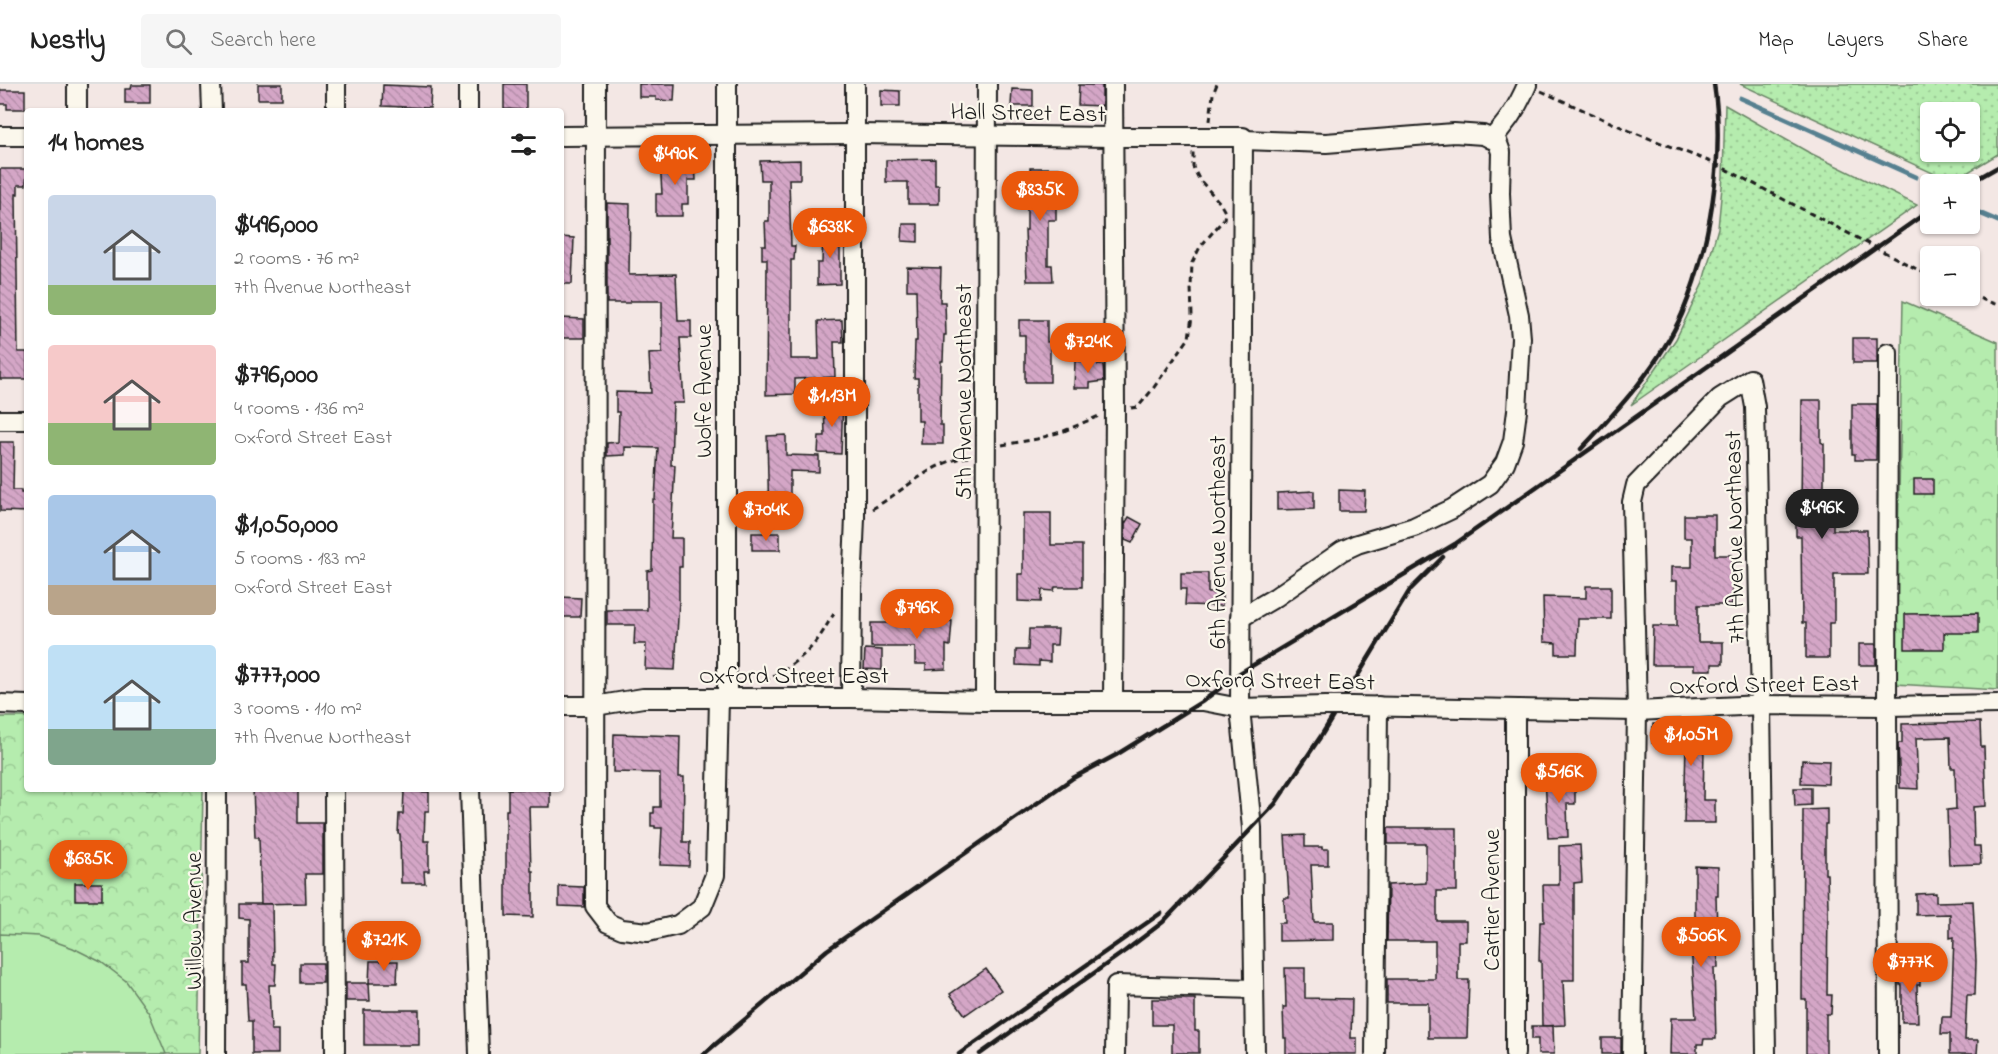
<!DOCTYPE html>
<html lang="en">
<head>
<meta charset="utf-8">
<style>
  :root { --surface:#fff; --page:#f6f6f6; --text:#222; --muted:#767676; --line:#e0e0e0; --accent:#ea580c }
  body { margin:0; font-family:"Indie Flower",sans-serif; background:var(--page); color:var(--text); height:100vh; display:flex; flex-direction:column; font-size:22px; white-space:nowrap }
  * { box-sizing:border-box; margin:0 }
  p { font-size:20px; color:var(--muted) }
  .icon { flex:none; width:33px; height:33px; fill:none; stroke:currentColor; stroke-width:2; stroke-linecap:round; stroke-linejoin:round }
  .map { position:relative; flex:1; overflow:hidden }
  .side { position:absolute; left:24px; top:24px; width:540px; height:684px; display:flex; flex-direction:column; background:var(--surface); border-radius:6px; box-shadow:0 2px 4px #0004 }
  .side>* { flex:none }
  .buttons { position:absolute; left:1920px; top:18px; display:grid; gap:12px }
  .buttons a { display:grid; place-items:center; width:60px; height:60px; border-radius:6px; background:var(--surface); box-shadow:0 2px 4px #0004; font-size:30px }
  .price { position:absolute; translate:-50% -51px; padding:0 14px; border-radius:21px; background:var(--accent); color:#fff; font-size:20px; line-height:39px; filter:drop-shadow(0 2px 3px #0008) }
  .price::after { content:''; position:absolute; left:50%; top:36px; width:18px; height:14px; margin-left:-9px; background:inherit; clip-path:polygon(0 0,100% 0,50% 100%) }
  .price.selected { background:#222; color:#fff }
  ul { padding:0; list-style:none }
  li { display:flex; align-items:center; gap:18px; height:150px; padding:0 24px }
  li span { display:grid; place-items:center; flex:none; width:168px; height:120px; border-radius:6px; color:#555 }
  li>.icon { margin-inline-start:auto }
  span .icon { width:72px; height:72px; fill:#fffc; stroke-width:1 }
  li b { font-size:26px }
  h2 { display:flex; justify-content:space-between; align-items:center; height:72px; padding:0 24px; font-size:26px }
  header { display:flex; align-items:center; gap:36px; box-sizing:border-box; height:84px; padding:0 30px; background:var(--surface); border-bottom:2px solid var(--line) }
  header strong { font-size:28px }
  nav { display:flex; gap:33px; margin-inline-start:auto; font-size:21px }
  .search { width:420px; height:54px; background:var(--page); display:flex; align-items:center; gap:15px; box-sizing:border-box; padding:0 21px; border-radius:6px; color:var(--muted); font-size:22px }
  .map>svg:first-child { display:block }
  .grass { fill:url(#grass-dots); stroke:#688465; stroke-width:1.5; fill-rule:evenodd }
  .park { fill:url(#park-crowns); stroke:#688465; stroke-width:1.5 }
  .garden { fill:#b5ecae; stroke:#688465; stroke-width:1.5 }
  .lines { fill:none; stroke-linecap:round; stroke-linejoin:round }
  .stream { stroke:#568090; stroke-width:5 }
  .building { fill:url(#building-back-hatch); stroke:#1c1c1c; stroke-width:1.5 }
  .minor-casing { stroke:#1c1c1c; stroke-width:22 }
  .path { stroke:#1c1c1c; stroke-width:3; stroke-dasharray:6 4.5; stroke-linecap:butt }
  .minor { stroke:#fbf7ec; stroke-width:18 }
  .rail { stroke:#1c1c1c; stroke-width:4.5 }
  .minor-bridge-casing { stroke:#1c1c1c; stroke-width:22; stroke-linecap:butt }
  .minor-bridge { stroke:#fbf7ec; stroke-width:18 }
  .labels { text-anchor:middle; stroke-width:4.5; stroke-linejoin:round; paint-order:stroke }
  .street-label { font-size:24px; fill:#1c1c1c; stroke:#fbf7ec }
</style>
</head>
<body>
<header>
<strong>Nestly</strong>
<div class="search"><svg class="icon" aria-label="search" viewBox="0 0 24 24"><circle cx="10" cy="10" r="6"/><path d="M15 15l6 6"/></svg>Search here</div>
<nav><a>Map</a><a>Layers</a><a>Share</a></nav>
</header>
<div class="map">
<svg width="1998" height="970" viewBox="0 0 1998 970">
  <defs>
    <pattern id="grass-dots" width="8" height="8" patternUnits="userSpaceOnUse" patternTransform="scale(1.5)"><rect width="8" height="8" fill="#b5ecae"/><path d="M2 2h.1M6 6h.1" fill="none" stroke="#9bca95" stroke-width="1.8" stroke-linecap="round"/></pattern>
    <pattern id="park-crowns" width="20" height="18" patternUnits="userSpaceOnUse" patternTransform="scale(1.5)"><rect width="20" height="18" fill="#b5ecae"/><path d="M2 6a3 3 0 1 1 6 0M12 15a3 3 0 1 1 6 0" fill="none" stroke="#9bca95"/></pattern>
    <pattern id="building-back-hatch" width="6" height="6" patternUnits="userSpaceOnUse" patternTransform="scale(1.5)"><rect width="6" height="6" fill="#d4a6c6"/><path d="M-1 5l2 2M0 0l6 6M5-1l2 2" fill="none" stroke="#b58eaa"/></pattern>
  </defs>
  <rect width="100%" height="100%" fill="#f3e7e4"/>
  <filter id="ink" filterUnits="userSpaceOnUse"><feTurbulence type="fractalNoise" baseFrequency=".0167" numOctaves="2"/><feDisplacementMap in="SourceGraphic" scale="12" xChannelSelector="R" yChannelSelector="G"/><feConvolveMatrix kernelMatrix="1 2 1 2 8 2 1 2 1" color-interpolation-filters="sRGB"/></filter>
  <g filter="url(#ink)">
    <g class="grass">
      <path d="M1740 0H1998V70L1952 98ZM1930 28H1970V68H1930Z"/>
      <path d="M1725 21 1808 68 1917 121 1631 321 1676 255 1702 201 1718 144 1723 93Z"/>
    </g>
    <g class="park">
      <path d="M1903 217 1998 258V606L1895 600Z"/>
      <path d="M0 633H27V705H203L198 970H0Z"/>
    </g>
    <path class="garden" d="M0 850 39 852 73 864 101 878 126 897 149 929 166 970H0Z"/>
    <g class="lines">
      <g class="stream">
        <path d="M1740 14 1916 93"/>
        <path d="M1970 125 1998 137"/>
      </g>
    </g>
    <g class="building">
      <rect x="258" y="0" width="24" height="15"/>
      <path d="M504 0H526V26L504 25Z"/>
      <path d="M639 0H675L674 17 656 16V13H639Z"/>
      <path d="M132 1H150V19H125V5H131Z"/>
      <path d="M383 1 431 3 430 24 382 22Z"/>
      <path d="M1079 1H1102V22L1078 21Z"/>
      <path d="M1012 5 1033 6V22H1011Z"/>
      <path d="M0 6H25V25H7V20H0Z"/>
      <path d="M881 6 900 7V22H881Z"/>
      <path d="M695 75 696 96H688V120H682V132H656V110H662L660 76Z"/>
      <path d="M935 75V101H939V120H908V98H886V76Z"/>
      <path d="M800 76V95H789L791 162H795L794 176H791V275H819L818 237 842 236 843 258H834L835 293 795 295V310L766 311 767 175H762V161H766L765 137H769V96H761L760 77Z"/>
      <path d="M1030 84H1059V107H1056V136H1048V181H1052L1053 197H1027L1025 146H1027V114H1030Z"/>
      <path d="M0 85H27L26 101H18V110H16L18 268H27V295H0Z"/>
      <path d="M607 119 630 120 629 191 676 190 678 237H691V254H680L684 319H673L671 381H675L671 454H682V483H679V516L675 586 645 585 646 560H634L635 541H607V526H647V487L652 486 653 415H655L658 364 625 363V371L607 372V359L618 358 619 328H616V308L651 309 649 270 662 269V217H630V219H607Z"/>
      <path d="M903 140H918V158L902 157Z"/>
      <path d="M823 145H840V200L817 201V179H822Z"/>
      <path d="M561 153 574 154 572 200H561Z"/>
      <path d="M907 183 941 184 940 218H945L946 251H944L943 277H941L940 341H943V360H921L922 337H918V294H914L915 257H917L916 206H907Z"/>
      <path d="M561 234 584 235V254H561Z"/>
      <path d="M1019 236H1047V258H1050V298H1025V251H1019Z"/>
      <rect x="1853" y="254" width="24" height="25"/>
      <path d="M1075 277 1098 278V281H1103L1104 297 1090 299V304H1074Z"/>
      <path d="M824 316H843L841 370 818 369 819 352H825Z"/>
      <path d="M1802 316H1821V358L1824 360V431H1833V446H1867L1868 490H1834V539H1829V574H1806V539H1802L1801 452H1796V431H1801Z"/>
      <path d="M1852 320H1877L1876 376H1855V370H1852Z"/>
      <path d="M786 351V371L819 372V388L790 387V436H769L767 352Z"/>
      <path d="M0 358H14L13 406H21V409H27V428L0 427Z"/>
      <rect x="1914" y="395" width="19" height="15"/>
      <path d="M1339 406 1365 407 1364 427H1339Z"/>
      <path d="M1314 407V425L1277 426V409Z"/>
      <path d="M1023 429H1051V461H1082V503H1055L1054 507 1042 506 1041 518 1018 517V490H1023Z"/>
      <path d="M1684 431H1715V471H1732V521H1698V558H1723V580H1712V586H1694V581H1652L1653 542H1677V497H1671V483H1692V454H1684Z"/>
      <path d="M1129 433 1142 440 1132 459 1125 456V440Z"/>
      <rect x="752" y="449" width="28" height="17"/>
      <path d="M1181 489H1208V509H1222V522L1185 521 1186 505H1181Z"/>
      <path d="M1586 502H1611V535H1578L1577 570H1556V559L1544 558 1543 513 1586 514Z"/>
      <path d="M561 513 581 514 580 533H561Z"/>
      <path d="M1978 529V549H1944V565H1905V530Z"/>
      <path d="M920 535 952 537 950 562 946 561V585L926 586V580H915V563H871V539H920Z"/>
      <path d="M1029 545H1058L1057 561H1050V578L1039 577V582L1016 581V566H1028Z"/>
      <rect x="1859" y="560" width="17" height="21"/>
      <path d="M865 565 882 566V586L864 585Z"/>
      <path d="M1980 638 1981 663H1984L1986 722 1973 723 1974 762H1980L1981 780 1949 781 1947 726 1956 725 1955 684H1951L1950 653 1916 654 1918 705 1900 704 1898 659H1902V640Z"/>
      <path d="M1653 640 1673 641V642H1712V665H1704L1703 716H1715V739H1684L1686 660 1652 659Z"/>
      <path d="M614 650 680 652 679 693H684L683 758H690L689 782 660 781 662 744H655V742H651V729H654V723H660V689L613 688Z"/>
      <path d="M1802 676 1829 677 1828 700 1801 699Z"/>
      <path d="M1545 692H1575V720H1567L1568 753 1548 754Z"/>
      <path d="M1794 704H1811V721L1795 722Z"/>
      <path d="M253 705H298V739H323V790H305L306 819 261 820 259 753H255Z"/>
      <path d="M508 705 550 706V723H529L531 787H533V833L506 832V726H508Z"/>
      <path d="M404 707 429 708V727H425L424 757H429V787H424L425 799H401L400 750H398L399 730H403Z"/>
      <path d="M1827 725V740H1825V790H1827L1828 823 1827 911H1832L1831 930H1826V970H1806V915H1802L1803 726Z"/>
      <path d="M1388 744H1457V807H1437V837H1466V857H1458V896H1469L1467 954H1428V919H1387V895H1435V857H1387L1388 801 1426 799V760H1388Z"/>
      <path d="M1305 751V763H1322V765H1328V781H1311L1314 838H1333V856L1279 857V839H1285L1284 814H1289L1285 752Z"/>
      <path d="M1580 761 1582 798 1574 799V896H1563L1565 941 1542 942 1541 877H1539L1540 838H1544L1543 801H1559V762Z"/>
      <path d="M1695 782 1718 783V812H1716L1718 884H1714L1716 955H1704L1703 960H1697V970H1670L1671 934H1696L1691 862H1695Z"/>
      <rect x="75" y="799" width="27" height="17"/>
      <path d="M559 802 584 803V823L559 822Z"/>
      <path d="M1936 809V818L1973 817 1976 877 1975 911H1967L1965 956H1978L1977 970H1950V950H1941L1942 933H1951L1954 853 1950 854V830L1916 831V810Z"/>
      <path d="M239 820H272L273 880H276L275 901H269L271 946H278V970H252V937H248L246 900H242V879H249V835L239 834Z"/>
      <path d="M370 877H398L397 899H369Z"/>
      <rect x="300" y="879" width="23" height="20"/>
      <path d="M1285 884H1305V914L1352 915 1351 954H1357V970H1286V954H1284L1283 923H1286Z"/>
      <path d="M1900 884H1920V901H1917L1918 938H1902V901H1900Z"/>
      <path d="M986 885 1001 906 965 931 950 910Z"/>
      <path d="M346 899H369L370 917H346Z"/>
      <path d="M1152 915H1195V947H1199V969H1172V941H1152Z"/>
      <rect x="364" y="926" width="55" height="35"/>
      <path d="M1532 942H1553L1554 970H1538V955H1532Z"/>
      <rect x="1602" y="954" width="19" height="16"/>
    </g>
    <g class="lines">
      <g class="minor-casing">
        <g id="minor">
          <path d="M77 0V27"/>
          <path d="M211 0 212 27"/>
          <path d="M468 0V27"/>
          <path d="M596 0 595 822 608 839 622 845 648 848 678 841 702 823 715 791 719 614"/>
          <path d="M336 27V0"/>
          <path d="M0 52H27"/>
          <path d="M561 52 855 50 1113 53H1243L1240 624 1252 744 1255 970"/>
          <path d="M1491 55C1508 39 1518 22 1527 1"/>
          <path d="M0 336H27"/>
          <path d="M1240 534 1276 513 1342 467 1357 460 1414 443 1452 425 1490 400 1505 379 1513 357 1517 327 1521 254 1519 231 1502 155 1500 109 1501 68 1497 57 1483 51 1454 49 1326 59 1243 56"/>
          <path d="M727 614V0"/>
          <path d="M851 614 852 505 855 434V0"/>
          <path d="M1113 616 1115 326 1113 0"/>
          <path d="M985 617 987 0"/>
          <path d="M0 620 27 621"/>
          <path d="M561 622H595L643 614H851L985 617H1203L1240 624 1326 622"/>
          <path d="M1351 622 1637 627 1761 621 1887 622 1998 620"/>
          <path d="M334 705 335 970"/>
          <path d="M470 705 479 970"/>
          <path d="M216 970 217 705"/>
          <path d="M1115 970 1116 901 1254 905"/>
          <path d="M1375 970 1378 622"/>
          <path d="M1515 970V626"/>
          <path d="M1632 970 1637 627 1632 418 1636 401 1720 314 1750 295 1755 323 1761 621 1766 970"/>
          <path d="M1888 970 1887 622 1888 269"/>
        </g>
      </g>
      <g class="path">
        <path d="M1541 7 1630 47 1716 80 1930 192"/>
        <path d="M1210 37 1213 10 1217 0"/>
        <path d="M1970 211 1998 221"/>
        <path d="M1131 324 1138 323 1152 306 1189 254 1192 232 1191 203 1192 179 1200 163 1224 135 1225 128 1220 119 1199 95 1193 83V68"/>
        <path d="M1002 361 1037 355 1064 347 1099 332"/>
        <path d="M872 425C904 407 932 377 968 373"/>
        <path d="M764 597C783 587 805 573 818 555 824 547 828 538 834 530"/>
      </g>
      <use href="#minor" class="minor"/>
      <g class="rail">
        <path d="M1968 100 1998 83"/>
        <path d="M1581 365C1618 326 1660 280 1682 230 1710 164 1725 71 1714 0"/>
        <path d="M704 970 827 866 1073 694 1116 671 1203 617 1240 589 1455 460 1930 126"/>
        <path d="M959 970 1161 829"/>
        <path d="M980 970 1125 867 1163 838 1275 720 1321 652 1410 506 1443 473"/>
      </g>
      <g class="minor-bridge-casing">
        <path id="minor-bridge" d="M1326 622H1351"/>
      </g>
      <use href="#minor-bridge" class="minor-bridge"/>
    </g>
  </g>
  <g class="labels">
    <g class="street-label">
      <text transform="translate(1028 28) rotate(1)" y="8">Hall Street East</text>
      <text transform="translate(703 307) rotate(-90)" y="8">Wolfe Avenue</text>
      <text transform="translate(963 308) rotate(-90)" y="8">5th Avenue Northeast</text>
      <text transform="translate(1734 453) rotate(-91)" y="8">7th Avenue Northeast</text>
      <text transform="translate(1217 458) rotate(-90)" y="8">6th Avenue Northeast</text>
      <text x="794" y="599">Oxford Street East</text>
      <text transform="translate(1280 596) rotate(1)" y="8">Oxford Street East</text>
      <text transform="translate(1764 600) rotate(-1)" y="8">Oxford Street East</text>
      <text transform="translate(1491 816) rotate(-90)" y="8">Cartier Avenue</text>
      <text transform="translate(193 837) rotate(-90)" y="8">Willow Avenue</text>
    </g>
  </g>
</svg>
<div class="buttons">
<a><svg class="icon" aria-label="locate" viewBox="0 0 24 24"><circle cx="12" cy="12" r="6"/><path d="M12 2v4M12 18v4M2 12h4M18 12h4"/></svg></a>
<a>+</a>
<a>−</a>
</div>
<b class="price" style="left:675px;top:102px">$490K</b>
<b class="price" style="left:1040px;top:138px">$835K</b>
<b class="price" style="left:830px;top:175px">$638K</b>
<b class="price" style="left:1088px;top:290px">$724K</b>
<b class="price" style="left:832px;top:344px">$1.13M</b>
<b class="price selected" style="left:1822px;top:456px">$496K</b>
<b class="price" style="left:766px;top:458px">$704K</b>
<b class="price" style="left:917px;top:556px">$796K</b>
<b class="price" style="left:1691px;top:683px">$1.05M</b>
<b class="price" style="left:1559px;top:720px">$516K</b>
<b class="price" style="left:88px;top:807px">$685K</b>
<b class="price" style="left:1701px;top:884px">$506K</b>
<b class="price" style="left:384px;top:888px">$721K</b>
<b class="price" style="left:1910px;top:910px">$777K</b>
<section class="side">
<h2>14 homes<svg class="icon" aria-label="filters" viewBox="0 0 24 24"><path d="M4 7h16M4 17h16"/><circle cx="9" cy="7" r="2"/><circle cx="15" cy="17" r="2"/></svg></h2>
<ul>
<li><span style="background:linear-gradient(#c9d6e8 75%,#8fb573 0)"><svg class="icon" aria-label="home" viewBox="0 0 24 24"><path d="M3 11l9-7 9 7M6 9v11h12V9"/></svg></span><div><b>$496,000</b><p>2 rooms · 76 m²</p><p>7th Avenue Northeast</p></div></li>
<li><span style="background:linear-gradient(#f6c9c9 65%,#8fb573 0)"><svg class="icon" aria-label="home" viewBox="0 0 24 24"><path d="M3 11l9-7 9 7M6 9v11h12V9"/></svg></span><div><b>$796,000</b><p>4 rooms · 136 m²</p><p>Oxford Street East</p></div></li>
<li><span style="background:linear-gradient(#a9c7e8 75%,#b9a48a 0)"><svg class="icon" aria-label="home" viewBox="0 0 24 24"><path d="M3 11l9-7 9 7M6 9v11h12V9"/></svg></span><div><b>$1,050,000</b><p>5 rooms · 183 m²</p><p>Oxford Street East</p></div></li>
<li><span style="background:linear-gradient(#bfe0f5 70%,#7fa58c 0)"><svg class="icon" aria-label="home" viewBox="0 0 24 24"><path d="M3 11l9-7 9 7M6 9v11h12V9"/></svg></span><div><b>$777,000</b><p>3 rooms · 110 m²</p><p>7th Avenue Northeast</p></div></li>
</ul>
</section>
</div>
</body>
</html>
